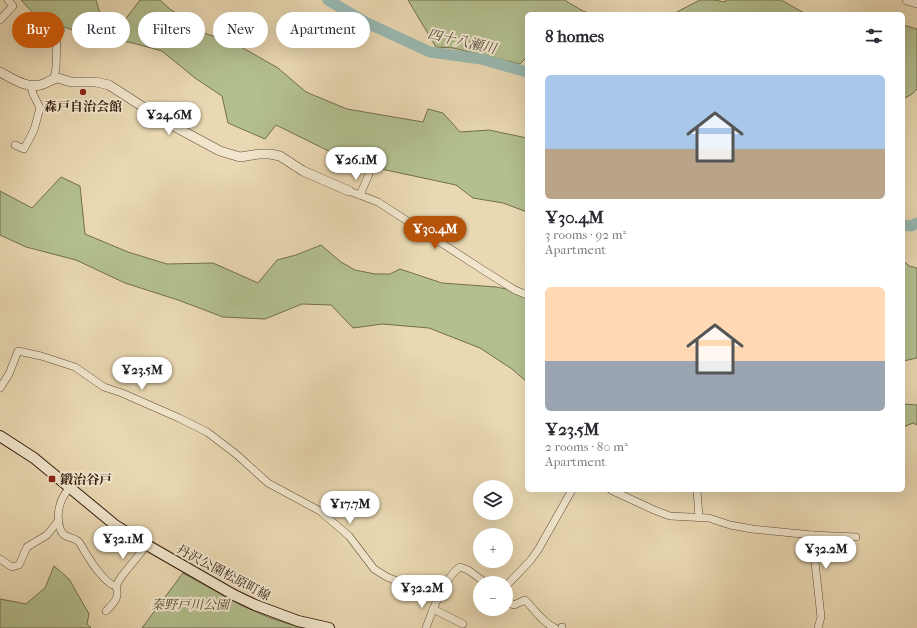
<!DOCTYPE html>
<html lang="en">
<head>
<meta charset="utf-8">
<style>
  :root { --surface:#fff; --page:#f7f7f7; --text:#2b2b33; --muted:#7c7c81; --accent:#b45309 }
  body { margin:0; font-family:"IM FELL French Canon","Noto Serif JP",serif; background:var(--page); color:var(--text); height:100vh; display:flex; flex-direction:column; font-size:15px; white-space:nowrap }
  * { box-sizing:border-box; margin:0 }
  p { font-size:13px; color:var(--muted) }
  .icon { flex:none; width:22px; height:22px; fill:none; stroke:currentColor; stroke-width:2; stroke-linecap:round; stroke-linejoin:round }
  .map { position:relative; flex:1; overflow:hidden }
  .drawer { position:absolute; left:525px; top:12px; width:380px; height:480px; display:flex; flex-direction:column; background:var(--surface); border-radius:6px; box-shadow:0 4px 16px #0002 }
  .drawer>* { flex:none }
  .hud { position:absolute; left:12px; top:12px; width:380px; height:36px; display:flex; gap:8px }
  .controls { position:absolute; left:473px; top:480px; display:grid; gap:8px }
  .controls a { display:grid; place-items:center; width:40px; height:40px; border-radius:50%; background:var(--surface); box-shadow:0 4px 16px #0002; font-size:20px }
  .price { position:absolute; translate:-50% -34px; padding:0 9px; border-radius:14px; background:#fff; color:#222; font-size:13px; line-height:26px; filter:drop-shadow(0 1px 2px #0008) }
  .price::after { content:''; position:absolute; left:50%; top:24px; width:12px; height:9px; margin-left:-6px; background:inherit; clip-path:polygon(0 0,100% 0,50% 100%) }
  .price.active { background:var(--accent); color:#fff }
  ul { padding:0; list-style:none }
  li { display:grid; align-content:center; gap:8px; height:212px; padding:0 20px }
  li span { display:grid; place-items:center; height:124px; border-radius:6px; color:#555 }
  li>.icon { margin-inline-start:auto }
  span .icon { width:72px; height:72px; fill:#fffc; stroke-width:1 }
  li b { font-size:17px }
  h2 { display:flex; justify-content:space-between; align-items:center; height:48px; padding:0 20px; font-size:17px }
  .tag { padding:0 14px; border-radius:18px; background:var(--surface); box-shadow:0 4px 16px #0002; font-size:14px; line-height:36px }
  .tag.active { background:var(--accent); color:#fff }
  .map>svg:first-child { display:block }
  .green { fill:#b3bf8f; stroke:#746e4e }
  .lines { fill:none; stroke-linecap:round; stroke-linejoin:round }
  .river { stroke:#98b9b1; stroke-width:11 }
  .minor-casing { stroke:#614b37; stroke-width:8 }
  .tertiary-casing { stroke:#614b37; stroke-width:10 }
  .secondary-casing { stroke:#341c0e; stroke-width:12 }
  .minor { stroke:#f1e6cd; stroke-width:7 }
  .tertiary { stroke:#f1e6cd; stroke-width:9 }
  .secondary { stroke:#f1e6cd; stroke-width:10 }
  .poi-dot { fill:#8f2418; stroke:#f1e6cd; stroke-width:1.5 }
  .labels { text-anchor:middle; stroke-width:4; stroke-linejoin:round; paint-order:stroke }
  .poi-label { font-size:13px; font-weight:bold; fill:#341c0e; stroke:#f1e6cd }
  .street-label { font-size:13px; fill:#341c0e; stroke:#f1e6cd }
  .park-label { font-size:13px; font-style:italic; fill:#5a4d35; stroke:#f1e6cd }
  .water-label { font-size:14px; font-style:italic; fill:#524b3f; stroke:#f1e6cd }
</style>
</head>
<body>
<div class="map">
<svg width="917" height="628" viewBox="0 0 917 628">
  <rect width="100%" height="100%" fill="#e9d8b2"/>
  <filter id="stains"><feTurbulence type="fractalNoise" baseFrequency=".005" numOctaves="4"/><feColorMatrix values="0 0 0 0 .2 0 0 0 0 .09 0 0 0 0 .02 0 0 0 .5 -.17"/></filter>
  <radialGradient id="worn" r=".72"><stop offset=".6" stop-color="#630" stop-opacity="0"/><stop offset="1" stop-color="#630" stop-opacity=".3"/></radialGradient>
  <g class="green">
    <path d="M21 0H96L101 17 124 21 140 0H160L171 10 188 19 201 32 236 44 278 68 306 92 347 109 423 122 428 109 443 113 460 132 489 130 527 138V212L503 203 473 198 456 185 353 163 276 125 265 139 228 123 222 96 195 78 162 51 129 42 101 41 36 16Z"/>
    <path d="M408 0H566V1L583 11 591 14H527V57L520 64 453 48 436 47Z"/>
    <path d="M700 0H714L725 2 726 0H781L806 14H673Z"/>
    <path d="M903 25 917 29V89L912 94 903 99Z"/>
    <path d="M61 177 80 186 85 234 128 252 167 264 213 263 258 283 277 260 296 255 321 245 341 262 355 270 375 274H390L400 269 442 283 496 287 527 293V382L512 369 480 348 429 328 382 324 353 328 331 305 302 304 265 319 223 317 178 300 125 283 76 260 26 247 0 235V191L32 208Z"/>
    <path d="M903 260 909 266 917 268V358L903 361Z"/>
    <path d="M903 404 917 405V425L913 423 903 427Z"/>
    <path d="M54 566 69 579 89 614 87 624 91 628H0V599L26 604 45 588Z"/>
    <path d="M183 573 243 606 270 618 296 626 297 623 316 628H142Z"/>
  </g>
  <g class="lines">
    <g class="river">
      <path d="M328 0 367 23 430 52 481 59 527 72"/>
      <path d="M903 225 911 226 917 223"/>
    </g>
    <g class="minor-casing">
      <g id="minor">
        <path d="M0 20 13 6 8 0"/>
        <path d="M54 78 56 68 57 34 61 30"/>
        <path d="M15 145 24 149 34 130 40 108 33 94 31 86"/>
        <path d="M349 191 378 202 483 270 515 290 527 295"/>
        <path d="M360 195 369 174"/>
        <path d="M0 388 9 374 18 351 41 356 75 367 104 387 122 393 179 418 207 432 236 454 268 483 320 511 349 536 374 569 387 577 438 598"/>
        <path d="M70 488C59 498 55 517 61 531 64 539 74 536 79 542 82 546 84 551 87 555 92 564 107 585 116 586"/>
        <path d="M611 490 654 510 670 516 709 518 730 525 752 529 812 535 821 617 818 628"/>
        <path d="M697 490 699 517"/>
        <path d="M812 535 856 537"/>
        <path d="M0 559 12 567 19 565 27 547 47 535 59 520"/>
        <path d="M506 586 530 561 538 550 572 490"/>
        <path d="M506 596 511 604 514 605 525 600C534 609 543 623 555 628"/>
        <path d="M433 609 463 624"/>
        <path d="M106 611C114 603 120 598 116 586L121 577 147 545"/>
        <path d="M426 628C432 611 445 577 460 567L468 570 486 583"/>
        <path d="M562 628V627"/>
      </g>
    </g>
    <g class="tertiary-casing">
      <g id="tertiary">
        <path d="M907 0 917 3"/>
        <path d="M0 72C12 78 25 88 40 85 46 84 51 79 58 78L71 82H96L109 85 168 123 220 151 240 157 259 154H270L280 156 303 171 349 191"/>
      </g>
    </g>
    <g class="secondary-casing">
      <path id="secondary" d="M0 436 34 458 115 525 147 545 234 595 255 605 298 621 329 628"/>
    </g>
    <use href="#minor" class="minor"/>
    <use href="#tertiary" class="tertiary"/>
    <use href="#secondary" class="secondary"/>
  </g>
  <g class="poi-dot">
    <circle cx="83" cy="92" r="4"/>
    <rect x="48" y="475" width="8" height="8" rx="2"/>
  </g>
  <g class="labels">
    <g class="poi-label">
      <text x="83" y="111">森戸自治会館</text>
      <text x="60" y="484" text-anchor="start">鍛治谷戸</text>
    </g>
    <g class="street-label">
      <text transform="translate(224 572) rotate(28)" y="5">丹沢公園松原町線</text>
    </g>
    <g class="park-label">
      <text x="190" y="609">秦野戸川公園</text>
    </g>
    <g class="water-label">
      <text transform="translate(462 41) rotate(13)" y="5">四十八瀬川</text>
    </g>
  </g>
  <rect width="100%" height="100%" filter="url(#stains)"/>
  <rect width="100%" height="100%" fill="url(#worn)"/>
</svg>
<div class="controls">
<a><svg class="icon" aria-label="layers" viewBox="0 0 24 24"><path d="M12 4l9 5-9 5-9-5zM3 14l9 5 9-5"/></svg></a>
<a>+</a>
<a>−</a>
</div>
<b class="price" style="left:169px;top:136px">¥24.6M</b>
<b class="price" style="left:356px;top:181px">¥26.1M</b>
<b class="price active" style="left:435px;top:250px">¥30.4M</b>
<b class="price" style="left:142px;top:391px">¥23.5M</b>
<b class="price" style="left:350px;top:525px">¥17.7M</b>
<b class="price" style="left:123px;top:560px">¥32.1M</b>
<b class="price" style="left:826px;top:570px">¥32.2M</b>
<b class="price" style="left:422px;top:609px">¥32.2M</b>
<div class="hud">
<a class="tag active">Buy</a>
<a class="tag">Rent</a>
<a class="tag">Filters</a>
<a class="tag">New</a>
<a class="tag">Apartment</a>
</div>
<section class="drawer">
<h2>8 homes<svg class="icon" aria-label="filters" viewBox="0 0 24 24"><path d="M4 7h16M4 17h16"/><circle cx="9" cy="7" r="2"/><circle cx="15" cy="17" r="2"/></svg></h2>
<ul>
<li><span style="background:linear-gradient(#a9c7e8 60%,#b9a48a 0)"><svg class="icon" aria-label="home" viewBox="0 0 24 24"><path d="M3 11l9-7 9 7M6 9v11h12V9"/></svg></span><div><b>¥30.4M</b><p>3 rooms · 92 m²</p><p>Apartment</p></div></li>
<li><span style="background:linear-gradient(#ffd9b3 60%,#9aa5b1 0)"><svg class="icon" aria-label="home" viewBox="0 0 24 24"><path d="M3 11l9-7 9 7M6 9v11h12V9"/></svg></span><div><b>¥23.5M</b><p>2 rooms · 80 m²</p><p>Apartment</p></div></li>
</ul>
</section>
</div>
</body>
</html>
